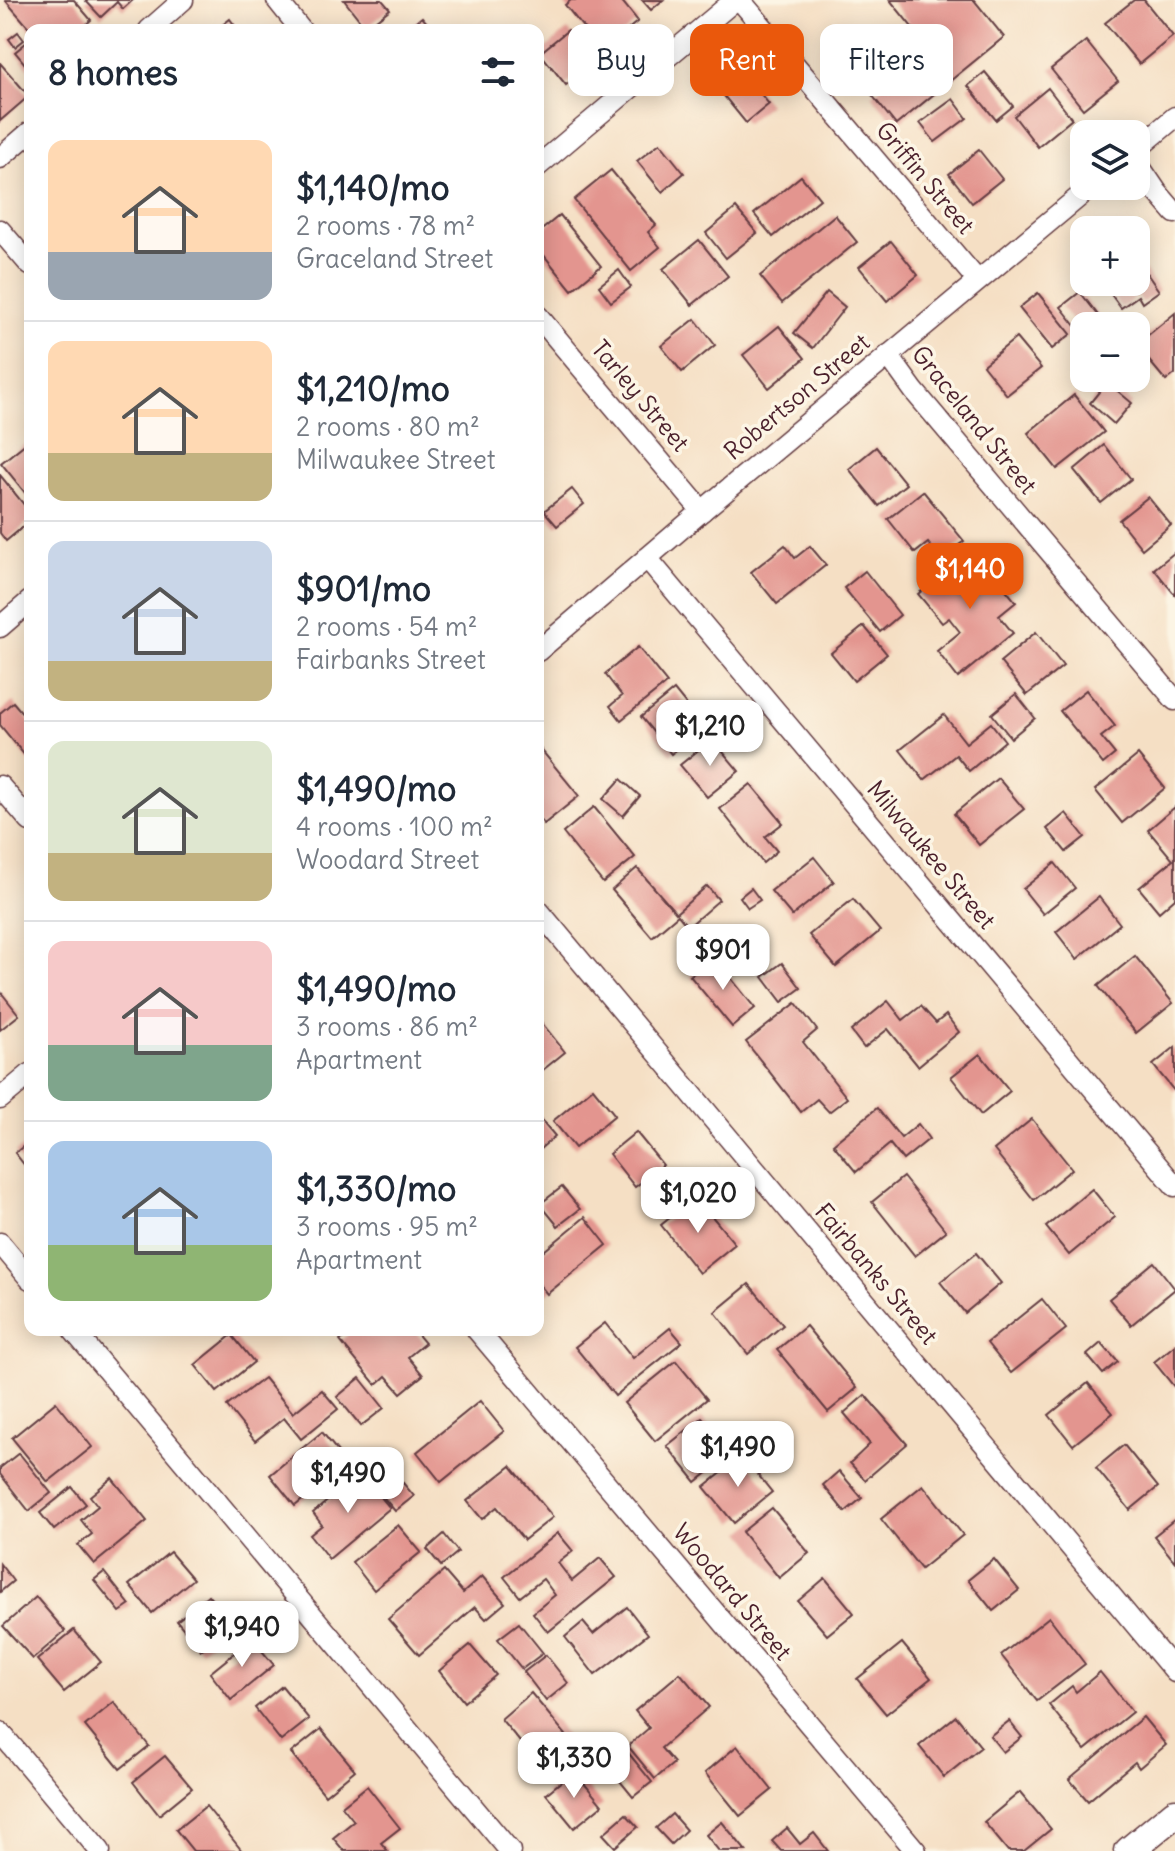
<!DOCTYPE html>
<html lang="en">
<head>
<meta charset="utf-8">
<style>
  :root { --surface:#fff; --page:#f2f2f3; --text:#1f2937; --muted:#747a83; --line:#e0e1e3; --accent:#ea580c }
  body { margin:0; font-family:Delius,sans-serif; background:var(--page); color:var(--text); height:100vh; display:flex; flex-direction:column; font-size:30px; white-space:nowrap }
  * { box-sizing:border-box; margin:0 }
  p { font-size:26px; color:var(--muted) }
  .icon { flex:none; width:44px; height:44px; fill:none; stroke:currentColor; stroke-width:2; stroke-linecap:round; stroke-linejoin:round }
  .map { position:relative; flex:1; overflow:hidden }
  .panel { position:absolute; left:24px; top:24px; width:520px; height:1312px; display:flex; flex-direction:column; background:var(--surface); border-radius:16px; box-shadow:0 4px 20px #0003 }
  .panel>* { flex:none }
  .top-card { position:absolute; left:568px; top:24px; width:486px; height:72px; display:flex; gap:16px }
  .fabs { position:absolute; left:1070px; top:120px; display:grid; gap:16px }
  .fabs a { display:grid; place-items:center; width:80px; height:80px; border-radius:16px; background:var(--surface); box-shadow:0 4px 20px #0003; font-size:40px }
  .price { position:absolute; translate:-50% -68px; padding:0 18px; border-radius:16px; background:#fff; color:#222; font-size:26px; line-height:52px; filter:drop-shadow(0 2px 4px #0008) }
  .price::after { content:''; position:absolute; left:50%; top:48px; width:24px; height:18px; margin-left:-12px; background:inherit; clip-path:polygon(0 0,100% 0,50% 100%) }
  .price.on { background:var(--accent); color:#fff }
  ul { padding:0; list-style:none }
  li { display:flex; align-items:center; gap:24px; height:200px; padding:0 24px }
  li+li { border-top:2px solid var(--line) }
  li span { display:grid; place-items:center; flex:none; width:224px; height:160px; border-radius:16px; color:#555 }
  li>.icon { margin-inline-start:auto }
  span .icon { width:96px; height:96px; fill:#fffc; stroke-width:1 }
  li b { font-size:34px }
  h2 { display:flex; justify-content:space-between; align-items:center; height:96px; padding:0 24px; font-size:34px }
  .pill { padding:0 28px; border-radius:16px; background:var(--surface); box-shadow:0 4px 20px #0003; font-size:28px; line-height:72px }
  .pill.on { background:var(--accent); color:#fff }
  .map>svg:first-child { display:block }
  .building { fill:#e3958f }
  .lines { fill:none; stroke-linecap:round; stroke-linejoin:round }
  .minor-casing { stroke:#643c42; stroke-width:23 }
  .secondary-casing { stroke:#643c42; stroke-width:31 }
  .minor { stroke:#fff; stroke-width:20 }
  .secondary { stroke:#fff; stroke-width:28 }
  .labels { text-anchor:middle; stroke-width:7; stroke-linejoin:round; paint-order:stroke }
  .street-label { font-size:24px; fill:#4a1f2b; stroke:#fcf5e5 }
</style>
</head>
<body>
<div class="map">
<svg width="1175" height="1851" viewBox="0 0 1175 1851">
  <rect width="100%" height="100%" fill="#fcf5e5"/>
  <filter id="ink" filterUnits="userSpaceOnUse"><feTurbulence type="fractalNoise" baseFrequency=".0125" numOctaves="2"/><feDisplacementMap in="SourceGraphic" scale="16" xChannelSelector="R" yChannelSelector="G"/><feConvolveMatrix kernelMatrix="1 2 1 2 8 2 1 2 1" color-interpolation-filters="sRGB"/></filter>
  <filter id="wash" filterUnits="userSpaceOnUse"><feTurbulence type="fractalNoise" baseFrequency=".006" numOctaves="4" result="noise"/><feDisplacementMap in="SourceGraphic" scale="32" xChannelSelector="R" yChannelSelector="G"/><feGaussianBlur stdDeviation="1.8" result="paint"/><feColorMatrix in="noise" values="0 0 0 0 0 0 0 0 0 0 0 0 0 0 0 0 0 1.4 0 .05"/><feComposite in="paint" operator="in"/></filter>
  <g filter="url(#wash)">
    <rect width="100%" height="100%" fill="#f5dfc4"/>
    <g id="blocks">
      <g class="building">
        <path d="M5 0H74L91 20 80 30H31Z"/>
        <path d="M85 0H133L123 9 117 2 101 17Z"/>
        <path d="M344 0H382L390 9 366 28Z"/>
        <path d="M571 0H621L638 21 602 51 565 5Z"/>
        <path d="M642 0H663L651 10Z"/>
        <path d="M890 0H974L1004 37 896 125 872 95 929 48Z"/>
        <path d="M1134 0H1144L1173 36 1139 64 1105 23Z"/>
        <path d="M422 17 433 30H406Z"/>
        <path d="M230 19 238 30H216Z"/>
        <path d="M568 30 594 62 566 85 540 53Z"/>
        <path d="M18 32 24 40 15 47 9 39Z"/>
        <path d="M1086 41 1118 81 1083 109 1051 69Z"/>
        <path d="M27 42 30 45V70L15 52Z"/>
        <path d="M0 63 29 96 0 121Z"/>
        <path d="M738 66 769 104 746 123 715 85Z"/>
        <path d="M985 72 1013 106 996 120 968 86Z"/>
        <path d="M1048 88 1072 119 1038 147 1014 116Z"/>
        <path d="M953 99 967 118 935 142 920 123Z"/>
        <path d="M660 143 684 173 662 192 637 161Z"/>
        <path d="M979 150 1002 179 972 203 949 174Z"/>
        <path d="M611 170 656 225 648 232 660 247 631 271 574 200Z"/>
        <path d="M801 176 820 199 773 237 754 214Z"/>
        <path d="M736 208 757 233 726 258 706 233Z"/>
        <path d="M560 215 601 266 572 290 538 248V233Z"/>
        <path d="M835 215 857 242 782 303 760 276Z"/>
        <path d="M699 240 728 276 692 305 663 269Z"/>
        <path d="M891 241 918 275 887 301 859 267Z"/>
        <path d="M1136 258 1159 291 1142 303 1138 296 1121 308 1102 282H1136Z"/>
        <path d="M619 270 631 287 611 302 599 286Z"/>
        <path d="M827 292 845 307 813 348 794 333Z"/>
        <path d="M1080 292 1102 320 1095 326H1084V336L1061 307Z"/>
        <path d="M1038 293 1071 334 1052 349 1019 308Z"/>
        <path d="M1175 313V374L1166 381 1136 345Z"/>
        <path d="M695 319 715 345 682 372 661 346Z"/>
        <path d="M779 326 805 358 769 388 743 355Z"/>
        <path d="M1016 338 1041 368 1007 395 983 365Z"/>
        <path d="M1107 382 1132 403 1114 424 1090 403Z"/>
        <path d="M1074 395 1104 432 1057 469 1028 433Z"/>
        <path d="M26 443 30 449V499L1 463Z"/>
        <path d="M1104 445 1131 479 1101 503 1074 470Z"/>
        <path d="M876 447 906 484 879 506 849 469Z"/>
        <path d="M0 475 30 512V521L6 541 0 533Z"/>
        <path d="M572 489 584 504 557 526 544 511Z"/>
        <path d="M923 491 964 541 941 559 928 543 915 553 888 519Z"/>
        <path d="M1148 497 1171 525 1142 549 1119 520Z"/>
        <path d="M785 545 795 558 810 546 826 565 777 604 751 572Z"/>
        <path d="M974 550 1016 602 999 616 1013 633 958 678 937 651 960 632 949 618 942 623 918 594Z"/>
        <path d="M1175 552V595L1154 569Z"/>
        <path d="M865 571 900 615 880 632 844 588Z"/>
        <path d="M864 626 887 654 854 681 831 653Z"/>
        <path d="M1036 632 1063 666 1027 695 1000 662Z"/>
        <path d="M638 647 667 683 621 720 610 706 622 696 605 674Z"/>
        <path d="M674 690 704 727 671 754 641 717Z"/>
        <path d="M1086 690 1115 726 1101 737 1115 754 1103 764 1060 711Z"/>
        <path d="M1016 694 1035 718 1011 738 992 714Z"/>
        <path d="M13 702 30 722V762L0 725V713Z"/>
        <path d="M944 715 966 743 991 723 1005 741 969 771 956 755 924 780 900 750Z"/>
        <path d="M712 739 739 771 707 797 680 765Z"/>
        <path d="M538 746 579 796 544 824 538 817Z"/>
        <path d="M1138 755 1165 788 1122 823 1095 790Z"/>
        <path d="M998 778 1024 809 979 845 954 814Z"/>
        <path d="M621 779 640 796 623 816 603 799Z"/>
        <path d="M751 784 783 823 765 837 777 851 763 863 720 809Z"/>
        <path d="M594 807 635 857 603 883 563 833Z"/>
        <path d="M1175 807V898L1159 912 1139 888 1173 860 1148 830Z"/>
        <path d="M1066 813 1085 837 1066 852 1047 829Z"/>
        <path d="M814 857 834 882 792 916 771 891Z"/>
        <path d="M1055 863 1075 888 1043 914 1023 889Z"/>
        <path d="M637 868 676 913 707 886 719 900 688 927 678 915 652 937 612 890Z"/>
        <path d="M751 888 760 900 748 908 740 897Z"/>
        <path d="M1099 897 1120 924 1077 959 1056 932Z"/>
        <path d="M853 899 880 931 836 967 809 935Z"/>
        <path d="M1135 956 1173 1003 1136 1033 1098 986Z"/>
        <path d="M714 957 755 1008 732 1027 690 976Z"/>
        <path d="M782 963 801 988 782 1002 763 977Z"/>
        <path d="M0 991 19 1015 0 1030Z"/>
        <path d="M888 1001 903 1020 921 1006 936 1023 946 1015 959 1032 918 1066 888 1029 864 1048 851 1031Z"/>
        <path d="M796 1003 817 1030 803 1042 847 1098 829 1112 817 1099 801 1112 746 1042Z"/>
        <path d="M538 1018 565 1052 538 1074Z"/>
        <path d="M1175 1047V1092L1153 1065Z"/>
        <path d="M980 1054 1010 1091 981 1115 951 1077Z"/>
        <path d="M593 1088 615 1115 575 1148 553 1121Z"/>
        <path d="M877 1108 901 1138 918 1124 929 1139 903 1160 890 1144 856 1172 833 1144Z"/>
        <path d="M538 1116 555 1136 539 1150 538 1148Z"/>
        <path d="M1032 1119 1072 1169 1034 1200 994 1150Z"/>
        <path d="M636 1132 663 1165 635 1187 609 1154Z"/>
        <path d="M30 1141V1172L15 1153Z"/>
        <path d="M903 1177 946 1231 915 1256 872 1202Z"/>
        <path d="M562 1187 580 1209 558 1226 540 1204Z"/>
        <path d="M1092 1189 1115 1217 1069 1255 1046 1227Z"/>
        <path d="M696 1197 735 1244 699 1273 661 1225Z"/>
        <path d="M585 1217 607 1245 547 1294 538 1283V1256Z"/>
        <path d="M976 1253 1001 1283 965 1313 940 1282Z"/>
        <path d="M1154 1262 1175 1289 1131 1325 1109 1299Z"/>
        <path d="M749 1284 783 1325 748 1354 715 1312Z"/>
        <path d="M1042 1299 1066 1329 1011 1373 987 1343Z"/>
        <path d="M605 1323 633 1358 670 1328 682 1342 615 1396 575 1347Z"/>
        <path d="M806 1326 857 1388 828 1412 777 1350Z"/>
        <path d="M353 1330H414L425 1343 408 1357 423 1375 401 1393 386 1376 376 1385 340 1341Z"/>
        <path d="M232 1335 254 1362 217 1392 195 1365Z"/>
        <path d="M1101 1343 1118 1362 1103 1374 1087 1355Z"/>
        <path d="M1175 1345V1388L1154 1362Z"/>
        <path d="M676 1361 707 1399 655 1441 624 1403Z"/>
        <path d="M264 1378 293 1413 322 1390 338 1409 301 1439 284 1418 255 1441 227 1406Z"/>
        <path d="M360 1378 384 1408 361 1426 337 1397Z"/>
        <path d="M1088 1383 1113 1413 1073 1445 1049 1415Z"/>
        <path d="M865 1395 907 1444 865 1480 850 1463 870 1444 844 1413Z"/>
        <path d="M480 1401 504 1431 441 1482 417 1452Z"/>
        <path d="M56 1402 92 1447 48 1482 12 1438Z"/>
        <path d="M702 1418 731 1454 696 1482 667 1446Z"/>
        <path d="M322 1432 347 1463 295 1506 270 1475Z"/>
        <path d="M1124 1445 1158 1487 1130 1510 1096 1468Z"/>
        <path d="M19 1453 51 1493 29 1511 0 1474V1468Z"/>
        <path d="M743 1456 772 1492 734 1523 704 1487Z"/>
        <path d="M511 1466 553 1517 524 1540 497 1507 482 1519 467 1501Z"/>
        <path d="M839 1471 862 1498 845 1512 823 1485Z"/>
        <path d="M361 1473 390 1508 329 1559 310 1535 322 1525 313 1513Z"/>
        <path d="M112 1478 147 1521 94 1564 78 1545 92 1534 81 1520 98 1506 90 1496Z"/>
        <path d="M403 1483 414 1496 395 1511 384 1498Z"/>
        <path d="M923 1485 963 1535 921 1569 881 1519Z"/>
        <path d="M72 1487 86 1504 54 1530 40 1513Z"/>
        <path d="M772 1508 809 1553 779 1578 742 1532Z"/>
        <path d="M1175 1519V1562L1154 1536Z"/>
        <path d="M398 1525 421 1552 374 1590 352 1562Z"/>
        <path d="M558 1533 573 1551 558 1563 572 1581 600 1558 616 1577 548 1632 533 1613 555 1595 543 1579 520 1597 504 1577Z"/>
        <path d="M444 1534 458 1552 441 1566 427 1549Z"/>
        <path d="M170 1552 193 1579 152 1613 129 1585Z"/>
        <path d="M994 1559 1019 1590 993 1611 968 1580Z"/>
        <path d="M0 1564 13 1581 0 1592Z"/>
        <path d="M444 1571 463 1593 482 1576 505 1603 486 1619 475 1607 419 1655 388 1619Z"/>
        <path d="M104 1572 130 1605 120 1612 94 1580Z"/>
        <path d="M825 1578 854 1613 827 1635 798 1601Z"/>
        <path d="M208 1595 232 1624 201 1650 177 1621Z"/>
        <path d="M36 1597 65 1631 33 1659 3 1626Z"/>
        <path d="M627 1607 648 1634 595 1675 565 1637 583 1622 593 1634Z"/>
        <path d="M1049 1617 1085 1664 1037 1701 1001 1655Z"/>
        <path d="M519 1623 543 1653 522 1669 498 1639Z"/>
        <path d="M74 1630 101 1662 64 1692 37 1660Z"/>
        <path d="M252 1639 274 1665 231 1700 210 1673Z"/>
        <path d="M902 1643 931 1678 886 1714 857 1679Z"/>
        <path d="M470 1645 496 1675 464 1702 439 1671Z"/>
        <path d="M546 1655 568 1683 546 1701 524 1672Z"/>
        <path d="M1100 1672 1132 1712 1085 1750 1049 1705 1072 1686 1076 1692Z"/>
        <path d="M680 1673 709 1707 661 1748 674 1763 655 1779 628 1746 649 1728 635 1711Z"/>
        <path d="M282 1686 309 1719 281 1741 255 1708Z"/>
        <path d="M531 1693 566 1735 535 1760 501 1719Z"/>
        <path d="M114 1702 149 1746 120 1769 85 1726Z"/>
        <path d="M956 1716 981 1747 944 1777 919 1746Z"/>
        <path d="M1143 1717 1166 1745 1139 1768 1135 1762 1088 1801 1069 1779Z"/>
        <path d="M1009 1721 1022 1737 1003 1752 990 1736Z"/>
        <path d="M321 1729 355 1770 325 1795 291 1753Z"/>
        <path d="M737 1746 772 1790 740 1816 705 1773Z"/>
        <path d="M626 1750 652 1782 633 1797 607 1765Z"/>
        <path d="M165 1756 192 1788 159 1815 133 1782Z"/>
        <path d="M574 1771 602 1805 574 1828 546 1794Z"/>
        <path d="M367 1786 400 1828 381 1843 388 1851H344L333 1838 354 1821 342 1806Z"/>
        <path d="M1020 1792 1051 1829 1024 1851H1008L984 1822Z"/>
        <path d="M206 1806 242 1851H193L176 1830Z"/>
        <path d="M626 1814 638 1827 615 1847 603 1834Z"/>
        <path d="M672 1814 686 1830 671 1844 656 1828Z"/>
        <path d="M722 1822 746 1851H719L706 1835Z"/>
        <path d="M787 1828 800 1844 814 1833 828 1851H781L772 1841Z"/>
      </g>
    </g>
  </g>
  <g filter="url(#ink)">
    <use href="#blocks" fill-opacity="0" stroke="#643c42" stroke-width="2"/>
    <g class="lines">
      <g class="minor-casing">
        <g id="minor">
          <path d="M277 0 301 30"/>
          <path d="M740 0 977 280"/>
          <path d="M149 30 183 0"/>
          <path d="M1136 150 1175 117"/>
          <path d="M0 158 30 132"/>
          <path d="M1136 161 1157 192 1175 213"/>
          <path d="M538 166 735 0"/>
          <path d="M0 230 30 265"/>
          <path d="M538 316 702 511"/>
          <path d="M888 355 914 391 1175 700"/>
          <path d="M647 558 1175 1186"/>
          <path d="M0 627 30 601"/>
          <path d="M538 651 702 511 1092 186"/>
          <path d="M0 786 30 821"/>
          <path d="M538 910 1175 1672"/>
          <path d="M0 1099 30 1074"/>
          <path d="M0 1243 30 1279"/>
          <path d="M73 1330 510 1851"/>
          <path d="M477 1330 916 1851"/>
          <path d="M0 1732 100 1851"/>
        </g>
      </g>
      <g class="secondary-casing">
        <path id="secondary" d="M1129 1851 1175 1813"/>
      </g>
      <use href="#minor" class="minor"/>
      <use href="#secondary" class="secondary"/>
    </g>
  </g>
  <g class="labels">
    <g class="street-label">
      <text transform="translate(925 178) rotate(50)" y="8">Griffin Street</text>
      <text transform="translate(640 396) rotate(50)" y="8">Tarley Street</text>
      <text transform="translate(797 397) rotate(-40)" y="8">Robertson Street</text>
      <text transform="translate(974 420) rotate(51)" y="8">Graceland Street</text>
      <text transform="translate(931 855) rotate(50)" y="8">Milwaukee Street</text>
      <text transform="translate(876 1274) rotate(50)" y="8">Fairbanks Street</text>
      <text transform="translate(732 1592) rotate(50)" y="8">Woodard Street</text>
    </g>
  </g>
</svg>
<div class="fabs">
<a><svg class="icon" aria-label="layers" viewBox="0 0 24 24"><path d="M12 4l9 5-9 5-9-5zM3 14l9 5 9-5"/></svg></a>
<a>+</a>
<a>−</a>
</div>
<b class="price on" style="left:970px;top:611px">$1,140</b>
<b class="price" style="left:710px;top:768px">$1,210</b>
<b class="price" style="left:723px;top:992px">$901</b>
<b class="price" style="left:698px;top:1235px">$1,020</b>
<b class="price" style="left:738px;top:1489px">$1,490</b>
<b class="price" style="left:348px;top:1515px">$1,490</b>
<b class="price" style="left:242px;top:1669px">$1,940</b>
<b class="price" style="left:574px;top:1800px">$1,330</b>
<div class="top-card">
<a class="pill">Buy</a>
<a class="pill on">Rent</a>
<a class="pill">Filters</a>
</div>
<section class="panel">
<h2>8 homes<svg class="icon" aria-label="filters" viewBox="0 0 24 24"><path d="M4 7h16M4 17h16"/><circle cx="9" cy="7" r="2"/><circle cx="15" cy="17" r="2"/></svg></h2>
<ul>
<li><span style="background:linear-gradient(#ffd9b3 70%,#9aa5b1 0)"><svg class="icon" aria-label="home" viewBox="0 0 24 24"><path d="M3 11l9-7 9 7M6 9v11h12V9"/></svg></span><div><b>$1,140/mo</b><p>2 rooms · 78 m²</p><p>Graceland Street</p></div></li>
<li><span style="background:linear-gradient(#ffd9b3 70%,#c2b280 0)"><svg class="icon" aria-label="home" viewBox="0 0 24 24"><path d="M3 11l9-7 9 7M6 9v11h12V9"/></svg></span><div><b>$1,210/mo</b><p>2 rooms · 80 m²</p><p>Milwaukee Street</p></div></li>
<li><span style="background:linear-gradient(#c9d6e8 75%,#c2b280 0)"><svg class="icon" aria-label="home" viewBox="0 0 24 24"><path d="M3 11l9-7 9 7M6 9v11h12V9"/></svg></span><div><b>$901/mo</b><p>2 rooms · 54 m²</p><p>Fairbanks Street</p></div></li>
<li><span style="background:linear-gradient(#dfe7d0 70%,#c2b280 0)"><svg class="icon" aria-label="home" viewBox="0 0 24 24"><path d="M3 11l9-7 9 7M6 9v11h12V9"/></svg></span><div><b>$1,490/mo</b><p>4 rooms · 100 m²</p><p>Woodard Street</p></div></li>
<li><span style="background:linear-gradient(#f6c9c9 65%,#7fa58c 0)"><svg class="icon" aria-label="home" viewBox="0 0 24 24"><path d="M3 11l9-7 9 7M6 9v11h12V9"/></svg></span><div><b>$1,490/mo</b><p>3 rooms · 86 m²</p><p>Apartment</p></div></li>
<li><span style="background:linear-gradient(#a9c7e8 65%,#8fb573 0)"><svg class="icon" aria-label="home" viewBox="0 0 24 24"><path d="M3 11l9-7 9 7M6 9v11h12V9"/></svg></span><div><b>$1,330/mo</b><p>3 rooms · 95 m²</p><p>Apartment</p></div></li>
</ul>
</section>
</div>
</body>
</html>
